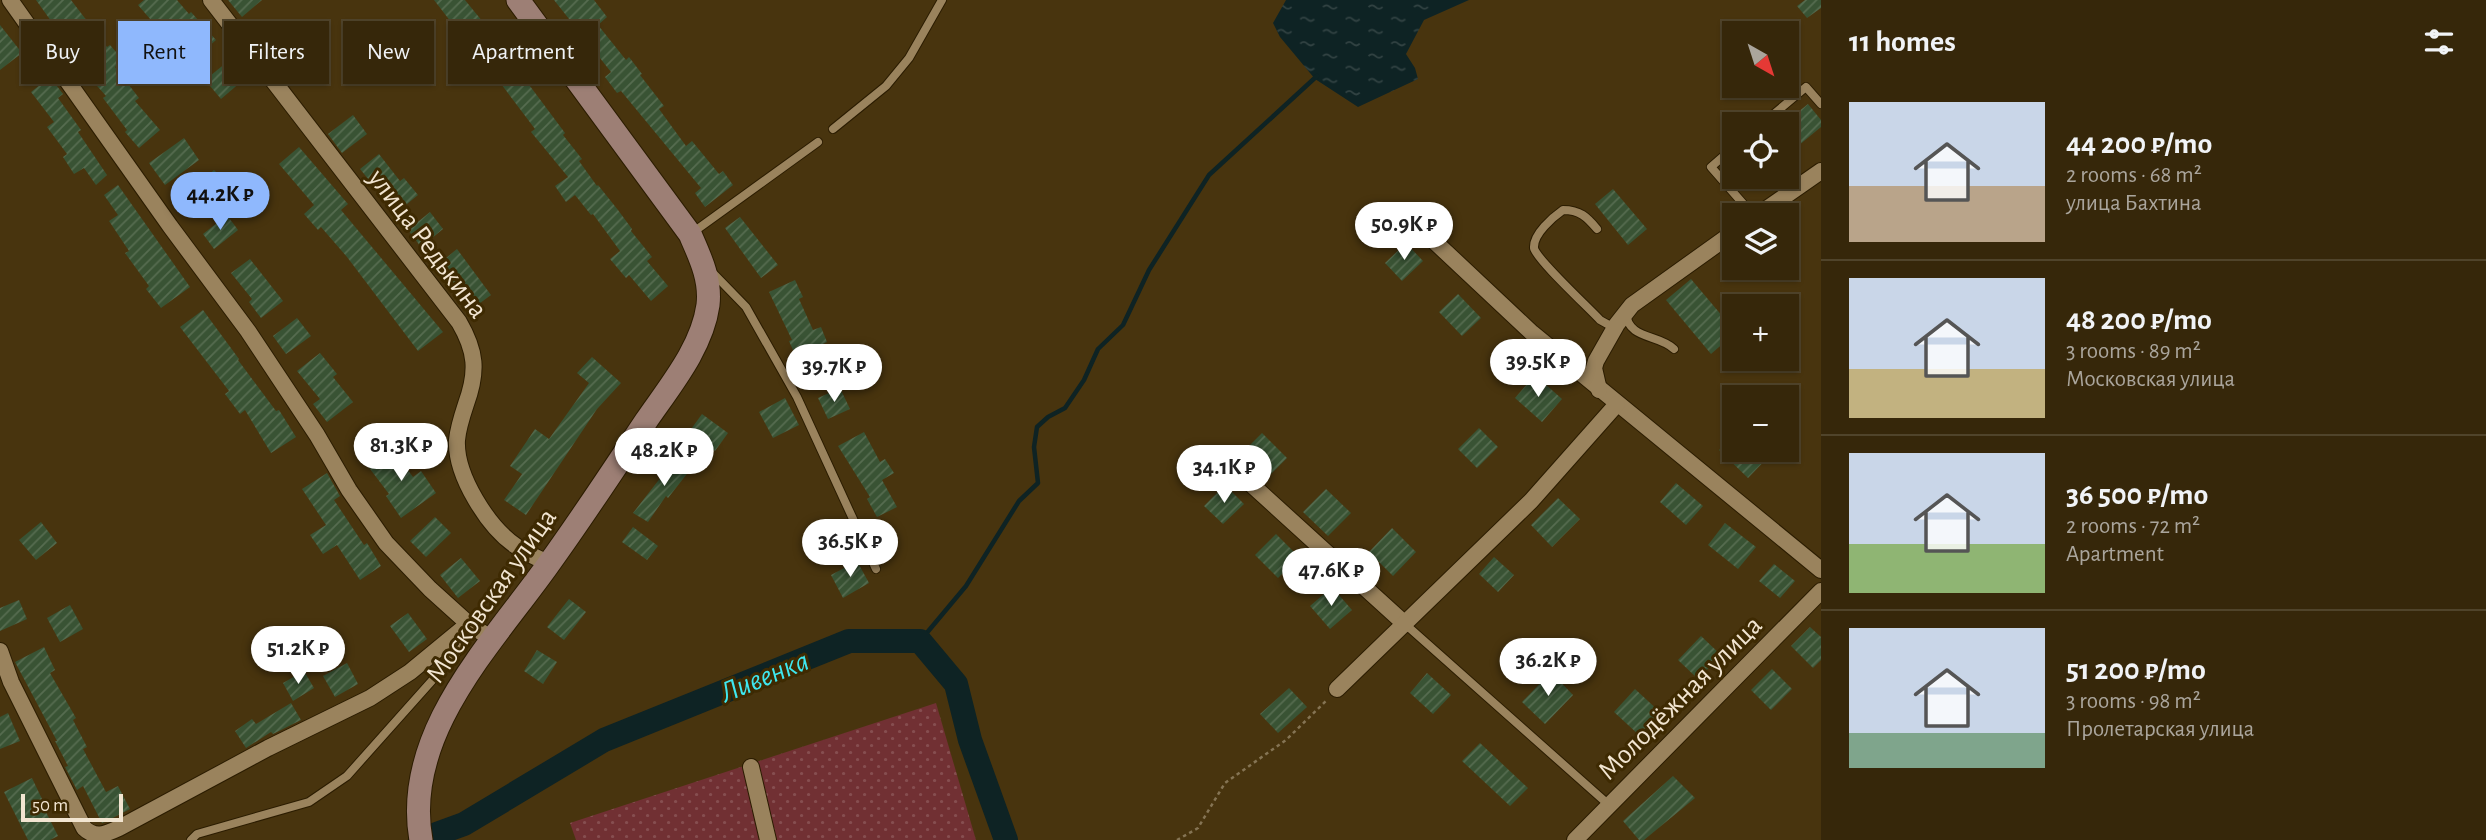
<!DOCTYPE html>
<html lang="en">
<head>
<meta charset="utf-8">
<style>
  :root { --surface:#36270a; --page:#413318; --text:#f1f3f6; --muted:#aaa59c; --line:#50442b; --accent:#8fb8fd }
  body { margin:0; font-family:"Alegreya Sans",sans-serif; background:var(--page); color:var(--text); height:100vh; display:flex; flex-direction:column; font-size:26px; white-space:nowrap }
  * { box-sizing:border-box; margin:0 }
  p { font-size:23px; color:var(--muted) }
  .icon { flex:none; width:38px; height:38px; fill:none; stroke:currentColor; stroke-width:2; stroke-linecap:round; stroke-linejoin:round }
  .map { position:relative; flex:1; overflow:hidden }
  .panel { display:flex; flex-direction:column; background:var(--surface); width:665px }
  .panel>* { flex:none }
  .banner { position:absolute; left:21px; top:21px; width:665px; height:63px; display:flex; gap:14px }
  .needle { width:46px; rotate:141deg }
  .fabs { position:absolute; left:1722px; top:21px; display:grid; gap:14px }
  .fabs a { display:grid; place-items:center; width:77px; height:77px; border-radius:0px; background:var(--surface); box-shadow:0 2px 5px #0004,0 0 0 2px var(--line); font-size:35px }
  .scale { position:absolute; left:21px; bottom:18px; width:102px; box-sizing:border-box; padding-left:7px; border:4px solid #f2e5d1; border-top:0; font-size:19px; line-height:24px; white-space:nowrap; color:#f2e5d1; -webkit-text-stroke:5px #3e2a02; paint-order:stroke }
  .price { position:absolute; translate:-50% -60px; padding:0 16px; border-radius:24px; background:#fff; color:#222; font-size:23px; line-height:46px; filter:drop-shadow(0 2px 4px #0008) }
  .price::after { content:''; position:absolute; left:50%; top:42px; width:21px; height:16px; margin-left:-10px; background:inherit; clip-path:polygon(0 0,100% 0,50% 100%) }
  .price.on { background:var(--accent); color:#111 }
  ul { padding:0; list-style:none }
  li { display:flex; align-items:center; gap:21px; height:175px; padding:0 28px }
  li+li { border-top:2px solid var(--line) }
  li span { display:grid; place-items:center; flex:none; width:196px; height:140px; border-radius:0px; color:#555 }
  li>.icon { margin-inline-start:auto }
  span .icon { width:84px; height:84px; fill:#fffc; stroke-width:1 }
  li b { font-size:30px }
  h2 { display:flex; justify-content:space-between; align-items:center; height:84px; padding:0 28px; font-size:30px }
  .pill { padding:0 24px; border-radius:0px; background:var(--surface); box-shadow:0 2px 5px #0004,0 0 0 2px var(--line); font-size:24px; line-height:63px }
  .pill.on { background:var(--accent); color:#111 }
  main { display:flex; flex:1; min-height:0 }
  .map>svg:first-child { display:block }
  .grass { fill:url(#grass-dots) }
  .water { fill:url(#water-ripples) }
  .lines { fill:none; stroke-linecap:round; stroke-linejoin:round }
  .stream { stroke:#0e2324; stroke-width:4.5 }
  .river { stroke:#0e2324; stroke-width:24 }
  .building { fill:url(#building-hatch) }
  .lane-casing { stroke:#2b1c01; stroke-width:10 }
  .street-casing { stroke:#2b1c01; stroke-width:18 }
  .secondary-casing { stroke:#2b1c01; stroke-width:25 }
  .path { stroke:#857454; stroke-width:2.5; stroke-dasharray:3.5 3.5; stroke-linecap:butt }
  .lane { stroke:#9a835d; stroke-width:8 }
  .street { stroke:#9a835d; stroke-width:16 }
  .secondary { stroke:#9d7f75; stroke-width:23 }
  .labels { text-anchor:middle; stroke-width:6; stroke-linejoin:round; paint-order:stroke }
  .street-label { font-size:28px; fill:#f2e5d1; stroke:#3e2a02 }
  .water-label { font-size:30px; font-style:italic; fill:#3ee8f0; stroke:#3e2a02 }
</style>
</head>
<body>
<main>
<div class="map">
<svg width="1821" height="840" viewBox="0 0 1821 840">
  <defs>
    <pattern id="grass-dots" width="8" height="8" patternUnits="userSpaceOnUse" patternTransform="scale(1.75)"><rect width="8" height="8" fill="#713033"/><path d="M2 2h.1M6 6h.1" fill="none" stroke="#864e50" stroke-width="1.8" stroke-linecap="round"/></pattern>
    <pattern id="water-ripples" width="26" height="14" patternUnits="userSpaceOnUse" patternTransform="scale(1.75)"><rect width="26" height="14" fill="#0e2324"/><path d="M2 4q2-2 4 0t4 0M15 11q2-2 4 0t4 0" fill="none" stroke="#324343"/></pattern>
    <pattern id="building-hatch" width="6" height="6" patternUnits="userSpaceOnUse" patternTransform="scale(1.75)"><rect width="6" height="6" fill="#395334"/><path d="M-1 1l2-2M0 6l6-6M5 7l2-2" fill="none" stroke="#566c50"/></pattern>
  </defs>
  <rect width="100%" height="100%" fill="#48340e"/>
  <path class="grass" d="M936 703 976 840H576L570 823Z"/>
  <path class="water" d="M1286 0H1469L1424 20 1406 54 1415 68 1418 79 1358 107 1315 79 1280 37 1273 23Z"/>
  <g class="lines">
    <path class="stream" d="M920 641 966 586 1019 501 1038 483 1034 447 1037 427 1048 417 1065 408 1084 380 1098 349 1123 325 1149 270 1209 175 1317 76"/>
    <path class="river" d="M420 840 464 824 604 740 849 641H920L956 684 970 740 1006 840"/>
  </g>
  <g class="building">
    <path d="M36 0H71L107 47 110 45 123 60 115 67 139 98 135 101 160 130 139 148 125 132 127 130 103 98 106 96 82 69 84 67Z"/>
    <path d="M144 0H177L189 14 191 12 216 40 189 64 138 5Z"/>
    <path d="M228 0H262L242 17Z"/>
    <path d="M434 0H465L487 27 468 44Z"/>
    <path d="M554 0H594L607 17 598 25 626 60 629 57 642 74 640 75 664 106 659 109 686 146 692 141 719 174 723 171 733 185 705 207 695 193 701 188 621 91 617 93 605 77 611 72Z"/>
    <path d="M1805 0H1821V8L1807 18 1797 6Z"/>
    <path d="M0 25 22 53 0 70Z"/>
    <path d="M504 51 565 133 563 135 582 159 579 161 597 186 598 185 618 210 632 229 631 231 652 257 647 261 668 286 651 301 629 275 626 278 610 259 620 251 593 214 591 215 575 195 566 202 555 186 568 177 531 132 535 129 486 64Z"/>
    <path d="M232 58 248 76 221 99 205 80Z"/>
    <path d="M50 77 63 94 58 98 81 130 78 132 107 175 96 185 84 168 74 174 63 157 67 154 47 127 54 122 31 92Z"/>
    <path d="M1808 104 1821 120V127L1787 155V121Z"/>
    <path d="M353 115 367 134 342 153 328 134Z"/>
    <path d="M184 138 199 160 165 185 149 163Z"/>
    <path d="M299 147 348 204 341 210 443 332 418 351 347 257 321 227 318 230 304 214 314 205 279 164Z"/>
    <path d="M379 154 400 181 404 178 418 195 396 213 360 169Z"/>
    <path d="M214 170 227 184 188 217 176 202Z"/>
    <path d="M1735 177H1761L1746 189Z"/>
    <path d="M118 185 190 287 161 308 146 289 149 286 125 253 129 251 109 221 118 215 104 195Z"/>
    <path d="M1613 189 1647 229 1628 245 1595 204Z"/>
    <path d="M430 212 443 229 421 247 408 230Z"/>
    <path d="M227 215 238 230 214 249 203 234Z"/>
    <path d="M740 217 778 265 761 278 725 228Z"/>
    <path d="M1406 243 1423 261 1402 281 1385 263Z"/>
    <path d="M457 249 491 295 472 309 435 267Z"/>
    <path d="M250 259 283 301 261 318 249 302 252 299 231 273Z"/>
    <path d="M1691 279 1734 330V334L1711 354 1666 300Z"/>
    <path d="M795 280 803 297 799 299 813 330 821 327 827 342 819 346 827 369 808 376 800 354 796 357 789 341 792 340 769 292Z"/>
    <path d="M1458 294 1481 318 1462 336 1439 312Z"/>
    <path d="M203 310 239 359 238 360 276 411 279 410 296 437 271 453 245 410 240 414 225 394 229 391 180 327Z"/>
    <path d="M297 318 311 336 286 354 273 336Z"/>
    <path d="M320 353 337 374 333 377 353 402 327 422 313 404 320 399 297 371Z"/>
    <path d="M592 357 621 383 597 409 526 515 504 500 522 474 510 466 535 429 549 439 589 383 577 373Z"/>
    <path d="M1535 375 1562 399 1542 422 1515 398Z"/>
    <path d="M840 388 850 409 828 419 818 398Z"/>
    <path d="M785 398 799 425 773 438 759 412Z"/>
    <path d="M702 414 728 433 715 451 689 432Z"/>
    <path d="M1479 428 1498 447 1477 468 1458 449Z"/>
    <path d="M864 432 880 462 885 459 894 473 882 480 897 507 877 517 867 499 870 497 838 446Z"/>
    <path d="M1262 433 1287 458 1264 481 1238 457Z"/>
    <path d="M1734 435V450H1775L1748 478 1719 450Z"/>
    <path d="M391 447 413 477 421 471 436 493 401 518 386 496 389 494 367 465Z"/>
    <path d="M679 454 694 465 668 498 666 496 648 522 633 513Z"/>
    <path d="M327 473 340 496 334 500 364 545 367 543 381 566 360 580 337 545 323 554 310 535 326 525 302 489Z"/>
    <path d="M1676 483 1703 506 1686 525 1660 502Z"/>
    <path d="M1225 485 1244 504 1223 524 1204 506Z"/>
    <path d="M1326 489 1351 513 1328 536 1303 512Z"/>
    <path d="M1558 498 1580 519 1552 547 1531 525Z"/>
    <path d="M435 517 451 533 426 557 410 541Z"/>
    <path d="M41 522 57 543 36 560 19 540Z"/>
    <path d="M1725 523 1756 547 1738 569 1708 545Z"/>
    <path d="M633 527 658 546 647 560 622 542Z"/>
    <path d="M1392 528 1416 552 1393 576 1369 552Z"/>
    <path d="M1276 534 1299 557 1278 578 1255 555Z"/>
    <path d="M1494 557 1514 575 1498 592 1479 574Z"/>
    <path d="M461 558 480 581 458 598 440 575Z"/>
    <path d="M857 561 869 583 843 598 831 575Z"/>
    <path d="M1774 564 1795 581 1780 598 1759 581Z"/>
    <path d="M1332 587 1352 610 1330 629 1310 606Z"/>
    <path d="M569 599 586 612 564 640 547 627Z"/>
    <path d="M19 600 27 619 0 631V608Z"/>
    <path d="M70 605 83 629 60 642 47 618Z"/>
    <path d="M408 613 427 639 409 652 390 626Z"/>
    <path d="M1810 627 1821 637V660L1813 668 1791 646Z"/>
    <path d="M1701 636 1721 655 1698 679 1678 660Z"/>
    <path d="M44 647 55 670 50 673 76 718 73 720 87 747 83 749 106 792 118 786 130 809 105 822 102 823 83 786 77 790 65 767 68 766 55 741H57L15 662Z"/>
    <path d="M537 650 557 662 543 684 524 671Z"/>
    <path d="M347 663 358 684 335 697 323 676Z"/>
    <path d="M1772 669 1792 689 1771 710 1751 690Z"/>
    <path d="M304 671 314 688 293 701 283 683Z"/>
    <path d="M1551 672 1573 695 1545 724 1522 702Z"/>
    <path d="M1427 673 1451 695 1433 714 1410 693Z"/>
    <path d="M1289 688 1307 707 1278 733 1260 714Z"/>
    <path d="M1635 689 1661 713 1640 736 1614 712Z"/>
    <path d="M291 703 301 720 273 734 271 732 246 748 235 731 252 719 256 724Z"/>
    <path d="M8 713 20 741 0 749V717Z"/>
    <path d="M1480 743 1528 788 1510 806 1462 761Z"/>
    <path d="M1673 776 1695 798 1644 840H1639L1623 821Z"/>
    <path d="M32 778 42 799 40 800 58 836 50 840H28L4 792Z"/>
  </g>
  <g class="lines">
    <g class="lane-casing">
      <g id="lane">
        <path d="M1762 124 1806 87 1821 104"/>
        <path d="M833 129 886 86 909 58 942 0"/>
        <path d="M1734 147 1711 167 1753 215"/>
        <path d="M1597 229C1587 217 1580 210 1563 210 1553 217 1533 234 1534 248 1536 259 1590 309 1600 320L1609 325 1617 324"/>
        <path d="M692 233 818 142"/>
        <path d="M711 271 746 307 797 397 876 569"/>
        <path d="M1626 313C1628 340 1659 334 1674 349"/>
        <path d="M1405 624 1609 805"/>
        <path d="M191 840 197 834 309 802 347 776 462 647 470 628"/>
      </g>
    </g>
    <g class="street-casing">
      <g id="street">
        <path d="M10 0 170 226 248 331 317 435 349 490 386 543 430 589 471 626"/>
        <path d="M211 0 459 322C476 351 478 371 466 404 462 416 458 428 457 440 455 475 488 527 516 546 526 554 539 558 549 564"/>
        <path d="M1758 215 1821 171"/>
        <path d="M1418 226 1532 333 1821 570"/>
        <path d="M1599 390 1594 368 1596 361 1617 324 1632 305 1734 232"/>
        <path d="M1219 455 1405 624"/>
        <path d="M0 651 11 682 84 828C95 839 106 834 119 828L268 748 370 698 410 672 461 630 471 626 493 639"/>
        <path d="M1337 689 1531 501 1617 404"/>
        <path d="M751 767 768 840"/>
        <path d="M1575 840 1821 591"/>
      </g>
    </g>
    <g class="secondary-casing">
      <path id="secondary" d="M421 840C402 734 491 645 548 565 582 518 614 469 646 421 670 386 702 348 708 305 711 279 700 257 690 234L518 0"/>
    </g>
    <path class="path" d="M1177 840 1198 828 1225 783 1286 740 1328 699"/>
    <use href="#lane" class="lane"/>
    <use href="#street" class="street"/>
    <use href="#secondary" class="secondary"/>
  </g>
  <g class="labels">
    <g class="street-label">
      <text transform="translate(429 243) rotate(53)" y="10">улица Редькина</text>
      <text transform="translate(490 595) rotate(-55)" y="10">Московская улица</text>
      <text transform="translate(1679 697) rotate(-45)" y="10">Молодёжная улица</text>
    </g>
    <g class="water-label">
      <text transform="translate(764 676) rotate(-22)" y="10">Ливенка</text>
    </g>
  </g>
</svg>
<div class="fabs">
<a><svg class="needle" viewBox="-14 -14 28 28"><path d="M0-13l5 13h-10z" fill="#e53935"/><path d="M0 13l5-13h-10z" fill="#aaa59c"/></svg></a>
<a><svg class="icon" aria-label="locate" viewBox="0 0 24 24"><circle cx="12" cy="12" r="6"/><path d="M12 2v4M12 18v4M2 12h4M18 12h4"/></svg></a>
<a><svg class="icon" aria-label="layers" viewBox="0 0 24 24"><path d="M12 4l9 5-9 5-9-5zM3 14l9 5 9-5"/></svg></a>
<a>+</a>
<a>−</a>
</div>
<div class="scale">50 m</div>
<b class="price on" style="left:220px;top:232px">44.2K ₽</b>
<b class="price" style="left:1404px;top:262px">50.9K ₽</b>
<b class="price" style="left:1538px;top:399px">39.5K ₽</b>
<b class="price" style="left:834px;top:404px">39.7K ₽</b>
<b class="price" style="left:401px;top:483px">81.3K ₽</b>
<b class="price" style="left:664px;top:488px">48.2K ₽</b>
<b class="price" style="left:1224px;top:505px">34.1K ₽</b>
<b class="price" style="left:850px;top:579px">36.5K ₽</b>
<b class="price" style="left:1331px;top:608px">47.6K ₽</b>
<b class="price" style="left:298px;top:686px">51.2K ₽</b>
<b class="price" style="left:1548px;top:698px">36.2K ₽</b>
<div class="banner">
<a class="pill">Buy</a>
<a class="pill on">Rent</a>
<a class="pill">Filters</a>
<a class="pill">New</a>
<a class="pill">Apartment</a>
</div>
</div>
<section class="panel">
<h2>11 homes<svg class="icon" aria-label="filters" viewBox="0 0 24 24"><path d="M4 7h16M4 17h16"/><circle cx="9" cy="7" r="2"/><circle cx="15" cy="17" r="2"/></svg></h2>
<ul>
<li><span style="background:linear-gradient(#c9d6e8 60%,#b9a48a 0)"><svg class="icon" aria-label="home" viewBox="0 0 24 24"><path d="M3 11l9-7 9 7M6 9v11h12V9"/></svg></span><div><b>44 200 ₽/mo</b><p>2 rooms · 68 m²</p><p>улица Бахтина</p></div></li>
<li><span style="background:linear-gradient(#c9d6e8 65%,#c2b280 0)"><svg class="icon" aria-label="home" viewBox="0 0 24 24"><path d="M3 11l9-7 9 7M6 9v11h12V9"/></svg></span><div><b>48 200 ₽/mo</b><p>3 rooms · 89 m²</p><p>Московская улица</p></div></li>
<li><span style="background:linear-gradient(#c9d6e8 65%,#8fb573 0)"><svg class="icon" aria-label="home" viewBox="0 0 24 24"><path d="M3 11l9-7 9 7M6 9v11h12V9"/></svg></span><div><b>36 500 ₽/mo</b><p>2 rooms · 72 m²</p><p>Apartment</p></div></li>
<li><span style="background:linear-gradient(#c9d6e8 75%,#7fa58c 0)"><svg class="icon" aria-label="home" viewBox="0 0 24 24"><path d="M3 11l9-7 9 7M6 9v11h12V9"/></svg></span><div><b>51 200 ₽/mo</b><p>3 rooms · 98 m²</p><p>Пролетарская улица</p></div></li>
</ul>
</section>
</main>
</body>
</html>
